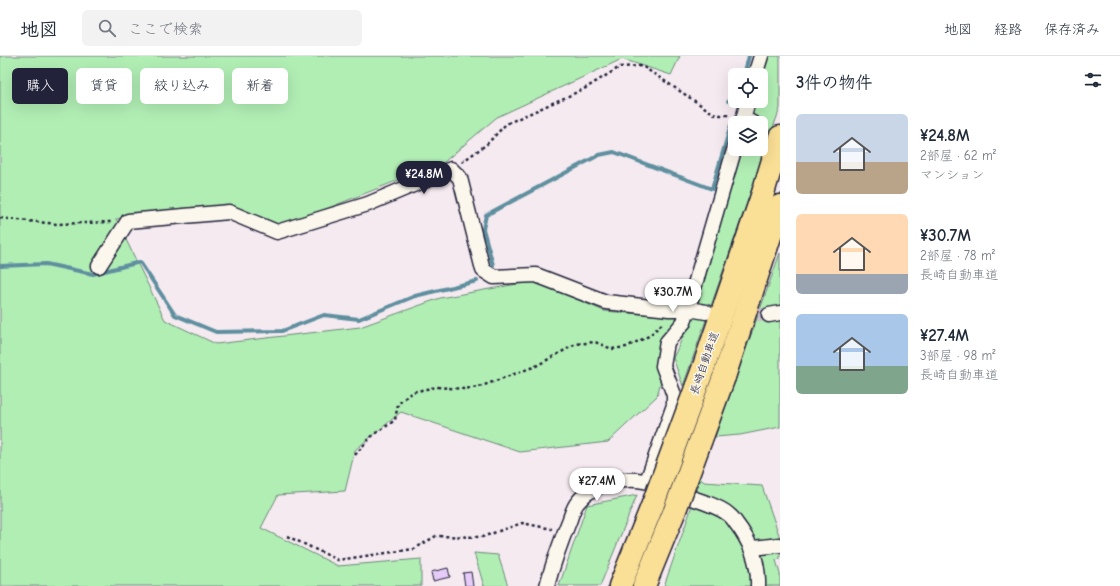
<!DOCTYPE html>
<html lang="ja">
<head>
<meta charset="utf-8">
<style>
  :root { --surface:#fff; --page:#f2f2f3; --text:#1f2937; --muted:#747a83; --line:#e0e1e3; --accent:#22223b }
  body { margin:0; font-family:"Comic Neue","Klee One",sans-serif; background:var(--page); color:var(--text); height:100vh; display:flex; flex-direction:column; font-size:15px; white-space:nowrap }
  * { box-sizing:border-box; margin:0 }
  p { font-size:13px; color:var(--muted) }
  .icon { flex:none; width:22px; height:22px; fill:none; stroke:currentColor; stroke-width:2; stroke-linecap:round; stroke-linejoin:round }
  .map { position:relative; flex:1; overflow:hidden }
  .side { display:flex; flex-direction:column; background:var(--surface); width:340px }
  .side>* { flex:none }
  .hud { position:absolute; left:12px; top:12px; width:380px; height:36px; display:flex; gap:8px }
  .fabs { position:absolute; left:728px; top:12px; display:grid; gap:8px }
  .fabs a { display:grid; place-items:center; width:40px; height:40px; border-radius:6px; background:var(--surface); box-shadow:0 4px 16px #0002; font-size:20px }
  .price { position:absolute; translate:-50% -34px; padding:0 9px; border-radius:14px; background:#fff; color:#222; font-size:13px; line-height:26px; filter:drop-shadow(0 1px 2px #0008) }
  .price::after { content:''; position:absolute; left:50%; top:24px; width:12px; height:9px; margin-left:-6px; background:inherit; clip-path:polygon(0 0,100% 0,50% 100%) }
  .price.on { background:var(--accent); color:#fff }
  ul { padding:0; list-style:none }
  li { display:flex; align-items:center; gap:12px; height:100px; padding:0 16px }
  li span { display:grid; place-items:center; flex:none; width:112px; height:80px; border-radius:6px; color:#555 }
  li>.icon { margin-inline-start:auto }
  span .icon { width:48px; height:48px; fill:#fffc; stroke-width:1 }
  li b { font-size:17px }
  h2 { display:flex; justify-content:space-between; align-items:center; height:48px; padding:0 16px; font-size:17px }
  .pill { padding:0 14px; border-radius:6px; background:var(--surface); box-shadow:0 4px 16px #0002; font-size:14px; line-height:36px }
  .pill.on { background:var(--accent); color:#fff }
  header { display:flex; align-items:center; gap:24px; box-sizing:border-box; height:56px; padding:0 20px; background:var(--surface); border-bottom:1px solid var(--line) }
  header strong { font-size:19px }
  nav { display:flex; gap:22px; margin-inline-start:auto; font-size:14px }
  .search { width:280px; height:36px; background:var(--page); display:flex; align-items:center; gap:10px; box-sizing:border-box; padding:0 14px; border-radius:6px; color:var(--muted); font-size:15px }
  main { display:flex; flex:1; min-height:0 }
  .map>svg:first-child { display:block }
  .green { fill:#b1eeb4; stroke:#6a8878 }
  .lines { fill:none; stroke-linecap:round; stroke-linejoin:round }
  .stream { stroke:#5f8f9f; stroke-width:4 }
  .building { fill:#e6cbf9; stroke:#22223b }
  .minor-tunnel { stroke:#cbc2cc; stroke-width:14; stroke-dasharray:14 7; stroke-linecap:butt }
  .service-casing { stroke:#22223b; stroke-width:10 }
  .minor-casing { stroke:#22223b; stroke-width:17 }
  .motorway-casing { stroke:#22223b; stroke-width:25 }
  .path { stroke:#22223b; stroke-width:2.5; stroke-dasharray:3 3; stroke-linecap:butt }
  .service { stroke:#fbf7ec; stroke-width:7 }
  .minor { stroke:#fbf7ec; stroke-width:14 }
  .motorway { stroke:#fadf96; stroke-width:22 }
  .motorway-bridge-casing { stroke:#22223b; stroke-width:25; stroke-linecap:butt }
  .motorway-bridge { stroke:#fadf96; stroke-width:22 }
  .labels { text-anchor:middle; stroke-width:3; stroke-linejoin:round; paint-order:stroke }
  .street-label { font-size:11px; fill:#22223b; stroke:#fbf7ec }
</style>
</head>
<body>
<header>
<strong>地図</strong>
<div class="search"><svg class="icon" aria-label="search" viewBox="0 0 24 24"><circle cx="10" cy="10" r="6"/><path d="M15 15l6 6"/></svg>ここで検索</div>
<nav><a>地図</a><a>経路</a><a>保存済み</a></nav>
</header>
<main>
<div class="map">
<svg width="780" height="530" viewBox="0 0 780 530">
  <rect width="100%" height="100%" fill="#f5eaf0"/>
  <filter id="ink" filterUnits="userSpaceOnUse"><feTurbulence type="fractalNoise" baseFrequency=".025" numOctaves="2"/><feDisplacementMap in="SourceGraphic" scale="8" xChannelSelector="R" yChannelSelector="G"/><feConvolveMatrix kernelMatrix="1 2 1 2 8 2 1 2 1" color-interpolation-filters="sRGB"/></filter>
  <g filter="url(#ink)">
    <g class="green">
      <path d="M0 0H680L671 19 622 3 497 61 444 106 283 170 231 149 116 163 165 264 216 288 360 271 440 242 534 225 604 255 678 261 657 340 608 386 520 396 401 356 355 394 345 435 278 439 261 472 338 510 421 503V530H0Z"/>
      <path d="M767 0H780V52L683 330 673 302 697 251 741 93H761V67H749L755 45H761V23Z"/>
      <path d="M780 197V371L740 379 715 381Z"/>
      <path d="M700 422 704 426 762 430 780 482V503L776 504 780 518V530H664L689 459Z"/>
      <path d="M637 439 600 530H559L587 449Z"/>
      <path d="M474 497 498 499 508 530H484Z"/>
    </g>
    <g class="lines">
      <g class="stream">
        <path d="M744 19 749 0"/>
        <path d="M728 45 735 42"/>
        <path d="M493 209 483 173 486 159 599 99 614 96 712 133 731 69"/>
        <path d="M0 210 46 208 93 218 140 206 175 259 216 276 282 275 324 259 359 263 415 240 477 225"/>
      </g>
    </g>
    <g class="building">
      <path d="M448 512 450 521 433 525 431 516Z"/>
      <path d="M471 516 473 530H465L463 517Z"/>
    </g>
    <g class="lines">
      <path class="minor-tunnel" d="M737 258 769 259"/>
      <g class="service-casing">
        <path id="service" d="M744 58 759 67"/>
      </g>
      <g class="minor-casing">
        <g id="minor">
          <path d="M755 19 761 0"/>
          <path d="M742 67 748 45"/>
          <path d="M99 210 128 165 229 156 277 176 368 148 451 113 460 122 483 214 494 221 536 219 606 246 669 253H689L706 256"/>
          <path d="M769 259 780 257"/>
          <path d="M647 425 674 349V339L663 310 667 286 684 266 735 91"/>
          <path d="M674 436C688 441 718 449 728 458 731 460 734 464 736 467 750 485 759 507 758 530"/>
          <path d="M752 492 780 489"/>
          <path d="M547 530C553 507 561 485 570 463 572 457 574 450 578 446 594 425 631 419 654 428"/>
        </g>
      </g>
      <g class="motorway-casing">
        <g id="motorway">
          <path d="M703 313 763 137 780 81"/>
          <path d="M724 321 780 150"/>
          <path d="M620 530 653 448"/>
          <path d="M644 530 675 454"/>
        </g>
      </g>
      <g class="path">
        <path d="M462 106 487 88 506 68 584 33 620 11 642 10 716 59H731"/>
        <path d="M0 162 57 168 111 166"/>
        <path d="M355 399 371 381 395 364 398 348 412 336 436 331 464 333 479 331 536 310 576 288 595 286 612 293 626 291 649 280 664 266"/>
        <path d="M287 480 338 504 414 493 436 480 482 481 522 467 552 473"/>
      </g>
      <use href="#service" class="service"/>
      <use href="#minor" class="minor"/>
      <use href="#motorway" class="motorway"/>
      <g class="motorway-bridge-casing">
        <g id="motorway-bridge">
          <path d="M653 448 703 313"/>
          <path d="M675 454 724 321"/>
        </g>
      </g>
      <use href="#motorway-bridge" class="motorway-bridge"/>
    </g>
  </g>
  <g class="labels">
    <g class="street-label">
      <text transform="translate(704 307) rotate(-71)" y="4">長崎自動車道</text>
    </g>
  </g>
</svg>
<div class="fabs">
<a><svg class="icon" aria-label="locate" viewBox="0 0 24 24"><circle cx="12" cy="12" r="6"/><path d="M12 2v4M12 18v4M2 12h4M18 12h4"/></svg></a>
<a><svg class="icon" aria-label="layers" viewBox="0 0 24 24"><path d="M12 4l9 5-9 5-9-5zM3 14l9 5 9-5"/></svg></a>
</div>
<b class="price on" style="left:424px;top:139px">¥24.8M</b>
<b class="price" style="left:673px;top:257px">¥30.7M</b>
<b class="price" style="left:597px;top:446px">¥27.4M</b>
<div class="hud">
<a class="pill on">購入</a>
<a class="pill">賃貸</a>
<a class="pill">絞り込み</a>
<a class="pill">新着</a>
</div>
</div>
<section class="side">
<h2>3件の物件<svg class="icon" aria-label="filters" viewBox="0 0 24 24"><path d="M4 7h16M4 17h16"/><circle cx="9" cy="7" r="2"/><circle cx="15" cy="17" r="2"/></svg></h2>
<ul>
<li><span style="background:linear-gradient(#c9d6e8 60%,#b9a48a 0)"><svg class="icon" aria-label="home" viewBox="0 0 24 24"><path d="M3 11l9-7 9 7M6 9v11h12V9"/></svg></span><div><b>¥24.8M</b><p>2部屋 · 62 m²</p><p>マンション</p></div></li>
<li><span style="background:linear-gradient(#ffd9b3 75%,#9aa5b1 0)"><svg class="icon" aria-label="home" viewBox="0 0 24 24"><path d="M3 11l9-7 9 7M6 9v11h12V9"/></svg></span><div><b>¥30.7M</b><p>2部屋 · 78 m²</p><p>長崎自動車道</p></div></li>
<li><span style="background:linear-gradient(#a9c7e8 65%,#7fa58c 0)"><svg class="icon" aria-label="home" viewBox="0 0 24 24"><path d="M3 11l9-7 9 7M6 9v11h12V9"/></svg></span><div><b>¥27.4M</b><p>3部屋 · 98 m²</p><p>長崎自動車道</p></div></li>
</ul>
</section>
</main>
</body>
</html>
